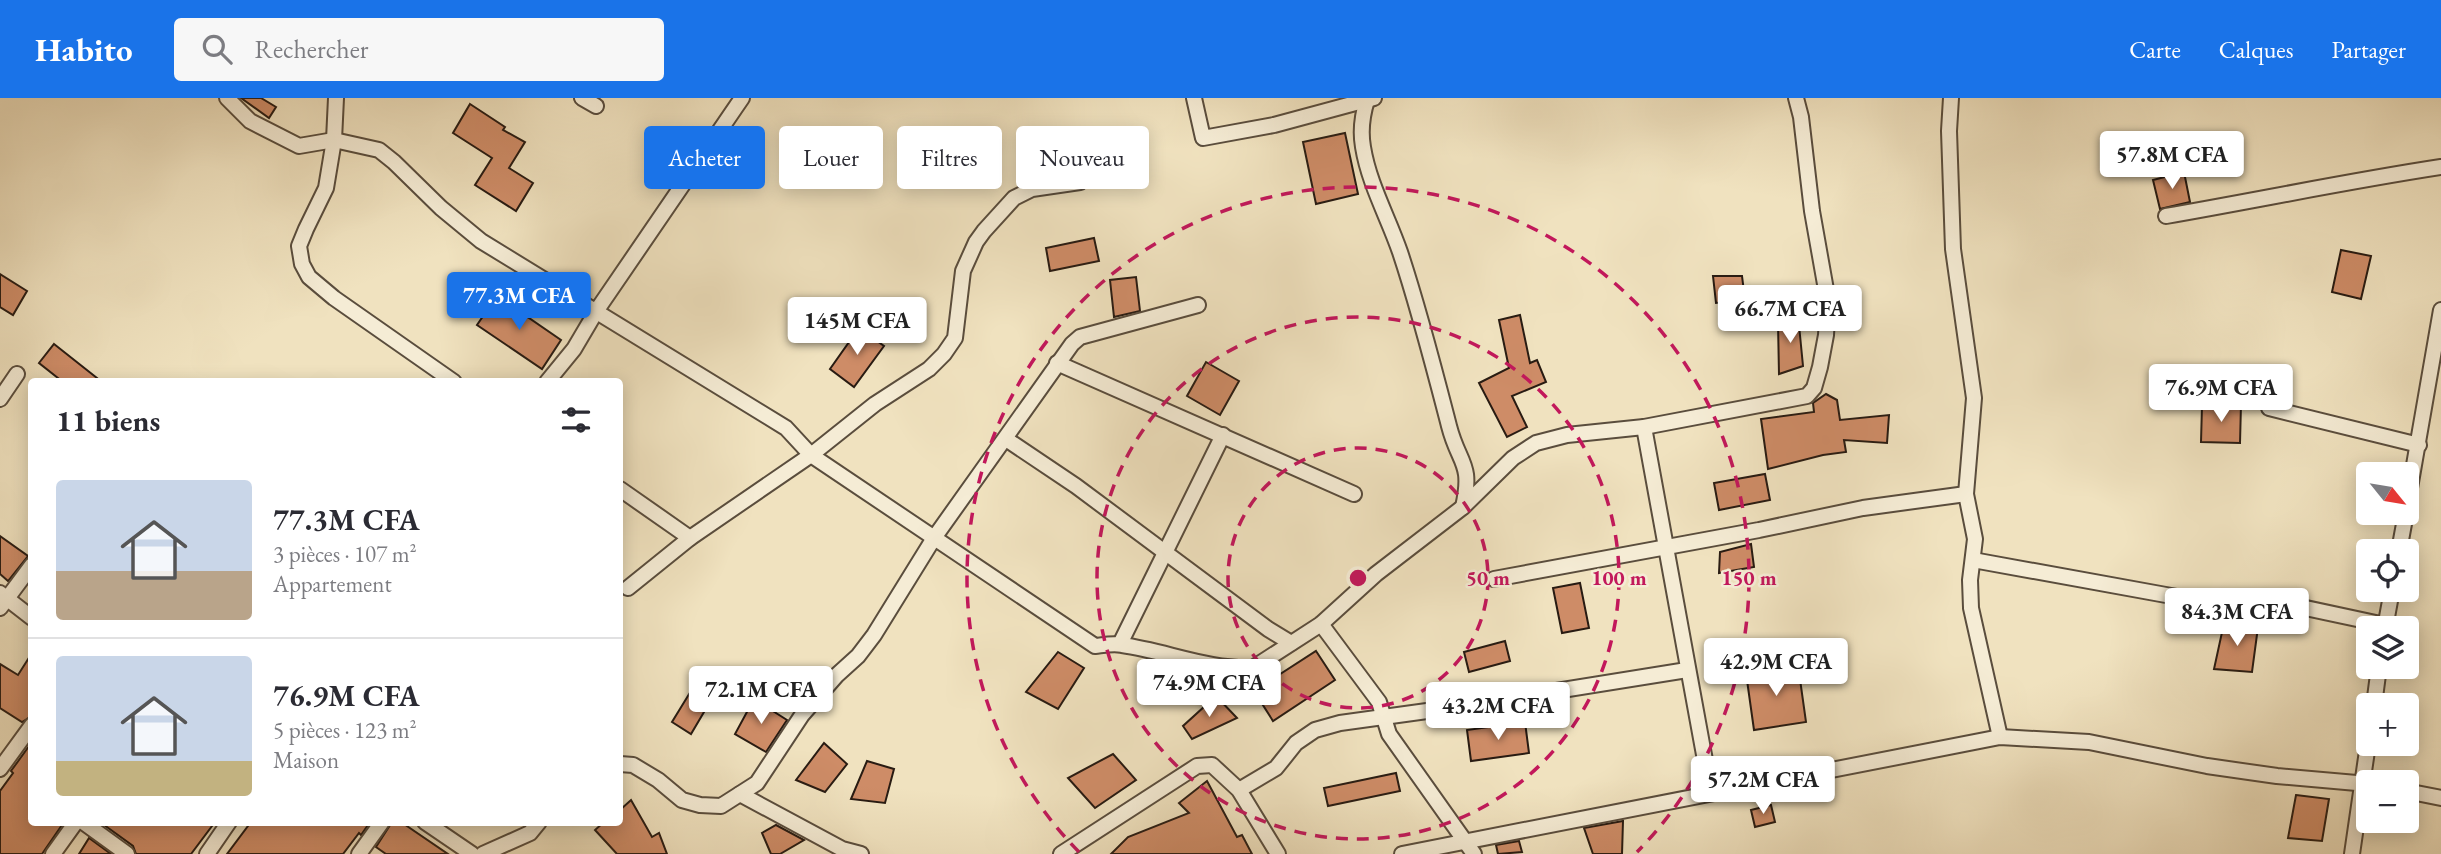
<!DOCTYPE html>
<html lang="fr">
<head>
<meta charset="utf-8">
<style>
  :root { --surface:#fff; --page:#f7f7f7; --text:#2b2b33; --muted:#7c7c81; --line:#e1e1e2; --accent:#1a73e8 }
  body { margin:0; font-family:"EB Garamond",serif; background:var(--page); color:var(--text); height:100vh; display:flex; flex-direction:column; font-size:26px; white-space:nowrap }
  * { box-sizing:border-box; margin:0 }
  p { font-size:23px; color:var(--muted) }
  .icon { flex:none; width:38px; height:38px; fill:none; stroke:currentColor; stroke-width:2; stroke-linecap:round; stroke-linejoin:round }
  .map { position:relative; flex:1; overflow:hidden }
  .drawer { position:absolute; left:28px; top:280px; width:595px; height:448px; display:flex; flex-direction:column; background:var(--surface); border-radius:7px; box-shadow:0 4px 18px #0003 }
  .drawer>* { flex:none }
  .banner { position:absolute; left:644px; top:28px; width:665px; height:63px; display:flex; gap:14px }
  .needle { width:46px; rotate:120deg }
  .fabs { position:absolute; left:2356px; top:364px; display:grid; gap:14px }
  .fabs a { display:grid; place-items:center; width:63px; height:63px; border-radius:7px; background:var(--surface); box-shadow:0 4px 18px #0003; font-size:35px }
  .price { position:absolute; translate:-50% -60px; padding:0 16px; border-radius:7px; background:#fff; color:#222; font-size:23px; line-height:46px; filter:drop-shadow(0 2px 4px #0008) }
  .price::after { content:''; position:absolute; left:50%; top:42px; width:21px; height:16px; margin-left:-10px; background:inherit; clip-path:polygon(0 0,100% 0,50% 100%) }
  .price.current { background:var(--accent); color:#fff }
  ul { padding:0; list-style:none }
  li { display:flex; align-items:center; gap:21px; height:175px; padding:0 28px }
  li+li { border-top:2px solid var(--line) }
  li span { display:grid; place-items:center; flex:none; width:196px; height:140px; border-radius:7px; color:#555 }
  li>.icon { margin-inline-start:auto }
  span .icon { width:84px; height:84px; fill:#fffc; stroke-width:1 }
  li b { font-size:30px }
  h2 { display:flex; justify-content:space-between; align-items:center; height:84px; padding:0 28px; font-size:30px }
  .tag { padding:0 24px; border-radius:7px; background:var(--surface); box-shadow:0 4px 18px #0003; font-size:24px; line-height:63px }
  .tag.current { background:var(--accent); color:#fff }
  header { display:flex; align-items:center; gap:42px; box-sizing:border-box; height:98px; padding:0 35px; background:var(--accent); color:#fff }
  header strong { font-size:33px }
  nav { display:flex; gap:38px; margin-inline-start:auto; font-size:24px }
  .search { width:490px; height:63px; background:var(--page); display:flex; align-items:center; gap:18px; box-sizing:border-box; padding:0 24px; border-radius:7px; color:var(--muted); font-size:26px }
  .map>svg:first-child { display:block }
  .building { fill:#ce8c67; stroke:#281b12; stroke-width:2 }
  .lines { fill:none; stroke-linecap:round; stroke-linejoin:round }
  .minor-casing { stroke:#5a4d3d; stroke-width:18 }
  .minor { stroke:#f5ecd5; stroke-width:14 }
  .ring { fill:none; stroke:#c2185b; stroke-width:3.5; stroke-dasharray:12 9 }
  .centre { fill:#c2185b; stroke:#f5ecd5; stroke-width:3.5 }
  .ring-label { font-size:21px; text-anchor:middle; font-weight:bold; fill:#c2185b; stroke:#f5ecd5; stroke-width:5; stroke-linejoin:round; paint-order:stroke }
</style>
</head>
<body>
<header>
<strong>Habito</strong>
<div class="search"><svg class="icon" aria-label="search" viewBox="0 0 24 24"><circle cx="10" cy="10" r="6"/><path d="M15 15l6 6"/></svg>Rechercher</div>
<nav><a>Carte</a><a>Calques</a><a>Partager</a></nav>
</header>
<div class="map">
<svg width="2441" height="756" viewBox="0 0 2441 756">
  <rect width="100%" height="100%" fill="#f0e2bf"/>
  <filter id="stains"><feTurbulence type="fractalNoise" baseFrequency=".00286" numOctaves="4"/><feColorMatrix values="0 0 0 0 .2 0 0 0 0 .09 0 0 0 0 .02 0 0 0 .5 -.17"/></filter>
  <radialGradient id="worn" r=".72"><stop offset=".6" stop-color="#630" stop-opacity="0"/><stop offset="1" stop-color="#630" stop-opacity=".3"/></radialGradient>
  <g class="building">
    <path d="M241 0H261L276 9 269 20Z"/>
    <path d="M470 6 505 29 503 32 525 44 509 70 533 85 516 113 475 87 492 60 453 35Z"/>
    <path d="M1345 35 1358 96 1316 106 1303 44Z"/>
    <path d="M2184 74 2190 104 2160 111 2153 82Z"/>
    <path d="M1094 140 1099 163 1050 173 1046 150Z"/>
    <path d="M2341 152 2371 158 2361 201 2332 194Z"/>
    <path d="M0 176 27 193 13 217 0 209Z"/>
    <path d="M1713 178H1742L1745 202 1716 205Z"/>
    <path d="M1136 179 1140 213 1114 219 1110 182Z"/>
    <path d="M497 198 561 242 542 271 477 227Z"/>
    <path d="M1520 217 1530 265 1537 262 1546 284 1512 298 1527 329 1507 339 1479 285 1509 270 1499 222Z"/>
    <path d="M1798 217 1803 268 1779 276 1778 225Z"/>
    <path d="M859 230 884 248 854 289 830 271Z"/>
    <path d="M54 246 102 284H63L39 265Z"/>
    <path d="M1206 264 1239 283 1220 317 1187 298Z"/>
    <path d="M1826 296 1837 302 1840 322 1889 317 1887 345 1844 342 1846 354 1823 357 1768 371 1761 321 1814 314 1813 305Z"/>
    <path d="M2241 306 2240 345 2201 344 2202 308Z"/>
    <path d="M1765 376 1770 402 1719 412 1714 385Z"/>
    <path d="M0 438 28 458 8 483 0 476Z"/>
    <path d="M1751 446 1754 469 1719 475 1720 454Z"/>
    <path d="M1580 485 1589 530 1562 535 1553 490Z"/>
    <path d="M2224 525 2258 529 2252 574 2214 571Z"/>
    <path d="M1505 543 1510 563 1469 574 1464 554Z"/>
    <path d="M1316 553 1335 582 1273 623 1254 593Z"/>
    <path d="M1058 554 1084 570 1058 611 1026 594Z"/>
    <path d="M32 555V618L22 624 0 610V566L18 577Z"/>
    <path d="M1798 567 1806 624 1754 632 1746 575Z"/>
    <path d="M694 588 717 592 691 636 672 624Z"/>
    <path d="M1216 598 1237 620 1192 641 1183 628Z"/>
    <path d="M754 601 787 622 766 654 735 636Z"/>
    <path d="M1525 624 1529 655 1471 663 1467 632Z"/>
    <path d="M32 644V724H64L42 756H0V693L13 675 11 673Z"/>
    <path d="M824 645 847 666 825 694 796 682Z"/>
    <path d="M1113 656 1136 682 1095 710 1068 680Z"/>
    <path d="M867 663 894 671 885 705 851 701Z"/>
    <path d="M1396 675 1400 693 1328 708 1324 690Z"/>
    <path d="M1207 683 1237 739 1242 737 1252 756H1111L1128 739 1189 715 1179 705Z"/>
    <path d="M2296 697 2329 701 2322 743 2288 740Z"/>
    <path d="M631 702 652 739 659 735 667 756H617L595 732 604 724H620V712Z"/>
    <path d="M1771 707 1775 724 1755 729 1751 712Z"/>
    <path d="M1623 723 1622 756H1593L1584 730Z"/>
    <path d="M100 724H215L191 756H136L133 748Z"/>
    <path d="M251 724H370L361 737 359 735 343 756H227Z"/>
    <path d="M392 724H401L448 756H386L376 749Z"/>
    <path d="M776 727 804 742 780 756H771L762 735Z"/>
    <path d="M89 740 111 756H79Z"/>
    <path d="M1519 743 1522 754 1498 756 1496 747Z"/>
  </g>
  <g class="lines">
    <g class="minor-casing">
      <g id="minor">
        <path d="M227 0 250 23 299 48 334 42 379 52 394 64 441 110 481 143 786 330 811 357 1095 548C1104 547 1114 545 1122 547 1166 553 1208 572 1253 570L1321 526 1376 476 1463 409 1513 360 1536 345 1567 337 1644 329 1807 298 1814 290 1820 269 1826 237 1828 203 1812 113 1801 19 1796 0"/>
        <path d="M336 0 334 42 326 90 306 131 299 148 302 166 309 179 334 200 454 284"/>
        <path d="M582 0 596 8"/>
        <path d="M1194 0 1203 40 1274 27 1374 0"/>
        <path d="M1951 0 1949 33 1953 151 1974 300 1966 396 1975 441 1970 482 1971 510 2000 639"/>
        <path d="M1367 2C1362 18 1360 32 1363 49 1369 86 1388 119 1400 154 1419 211 1434 270 1449 328 1459 367 1473 364 1463 409"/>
        <path d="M2166 118C2258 102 2349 83 2441 69"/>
        <path d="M1057 265 1354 396"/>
        <path d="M547 284 574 251 597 212 742 0"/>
        <path d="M0 301 17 276"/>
        <path d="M2269 310 2419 347"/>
        <path d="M1644 329 1711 695"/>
        <path d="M1006 341 1076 388 1268 531 1291 545"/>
        <path d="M620 391 690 440"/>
        <path d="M2406 413 2441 212"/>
        <path d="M2399 453 2406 415"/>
        <path d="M1973 462 2188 501"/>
        <path d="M1494 481 1759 432 1863 410 1966 396"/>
        <path d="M628 490 690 440 811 357 875 306 929 271 944 256 955 240 963 173 976 144 984 133 1014 100 1032 91 1080 84"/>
        <path d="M0 495 32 520"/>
        <path d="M2259 500 2385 527"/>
        <path d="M0 510 32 467"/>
        <path d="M1321 526 1379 604 1389 636 1474 756"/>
        <path d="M2385 530 2392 492"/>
        <path d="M1120 546 1223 337"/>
        <path d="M2374 607 2379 569"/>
        <path d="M620 666 633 667 658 682 682 702 700 707 721 708 757 685 802 617 837 577 858 558 874 537 934 440 1072 246 1080 239 1198 207"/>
        <path d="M0 671 32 627"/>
        <path d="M1239 692 1276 670 1296 645 1315 632 1340 625 1456 609 1687 572"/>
        <path d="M2406 693 2441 700"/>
        <path d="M740 696 842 751 861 756"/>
        <path d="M83 724 127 756"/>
        <path d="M425 724 472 756"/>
        <path d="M53 756 76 724"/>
        <path d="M207 756 229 724"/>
        <path d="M359 756 382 724"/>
        <path d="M483 756 530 735 539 724"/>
        <path d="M1061 756 1197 668 1212 667 1239 692 1278 756"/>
        <path d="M1402 756 2000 639 2089 644 2207 668 2277 678 2368 686"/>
        <path d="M2352 756 2368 646"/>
      </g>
    </g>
    <use href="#minor" class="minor"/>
  </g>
  <g class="ring">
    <circle cx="1358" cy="480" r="130"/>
    <circle cx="1358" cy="480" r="261"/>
    <path d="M1079 754A391 391 0 1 1 1637 754"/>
  </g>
  <circle cx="1358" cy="480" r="10" class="centre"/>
  <g class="ring-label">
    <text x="1488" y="487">50 m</text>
    <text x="1619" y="487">100 m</text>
    <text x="1749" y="487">150 m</text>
  </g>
  <rect width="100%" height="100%" filter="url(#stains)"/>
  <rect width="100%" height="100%" fill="url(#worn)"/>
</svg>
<div class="fabs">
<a><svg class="needle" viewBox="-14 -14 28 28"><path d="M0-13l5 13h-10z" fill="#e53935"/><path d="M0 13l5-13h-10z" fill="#7c7c81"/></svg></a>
<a><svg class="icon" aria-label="locate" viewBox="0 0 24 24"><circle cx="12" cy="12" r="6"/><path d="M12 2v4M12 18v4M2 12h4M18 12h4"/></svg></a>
<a><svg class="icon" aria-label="layers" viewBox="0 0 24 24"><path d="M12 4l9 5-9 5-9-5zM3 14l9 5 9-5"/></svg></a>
<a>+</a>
<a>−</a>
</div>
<b class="price" style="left:2172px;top:93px">57.8M CFA</b>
<b class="price current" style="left:519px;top:234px">77.3M CFA</b>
<b class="price" style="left:1790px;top:247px">66.7M CFA</b>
<b class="price" style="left:857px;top:259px">145M CFA</b>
<b class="price" style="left:2221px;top:326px">76.9M CFA</b>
<b class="price" style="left:2237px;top:550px">84.3M CFA</b>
<b class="price" style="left:1776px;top:600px">42.9M CFA</b>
<b class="price" style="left:1209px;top:621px">74.9M CFA</b>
<b class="price" style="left:761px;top:628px">72.1M CFA</b>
<b class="price" style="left:1498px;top:644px">43.2M CFA</b>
<b class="price" style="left:1763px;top:718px">57.2M CFA</b>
<div class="banner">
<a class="tag current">Acheter</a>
<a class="tag">Louer</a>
<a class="tag">Filtres</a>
<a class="tag">Nouveau</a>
</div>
<section class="drawer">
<h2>11 biens<svg class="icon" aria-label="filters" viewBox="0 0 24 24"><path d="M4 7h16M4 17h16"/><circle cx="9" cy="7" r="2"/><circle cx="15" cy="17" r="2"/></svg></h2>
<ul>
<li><span style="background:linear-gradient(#c9d6e8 65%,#b9a48a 0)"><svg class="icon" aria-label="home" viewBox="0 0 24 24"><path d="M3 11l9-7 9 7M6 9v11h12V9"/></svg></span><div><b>77.3M CFA</b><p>3 pièces · 107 m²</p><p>Appartement</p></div></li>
<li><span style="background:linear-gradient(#c9d6e8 75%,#c2b280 0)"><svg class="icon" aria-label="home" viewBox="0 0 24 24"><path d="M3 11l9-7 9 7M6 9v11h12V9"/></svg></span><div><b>76.9M CFA</b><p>5 pièces · 123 m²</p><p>Maison</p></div></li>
</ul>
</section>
</div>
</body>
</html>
